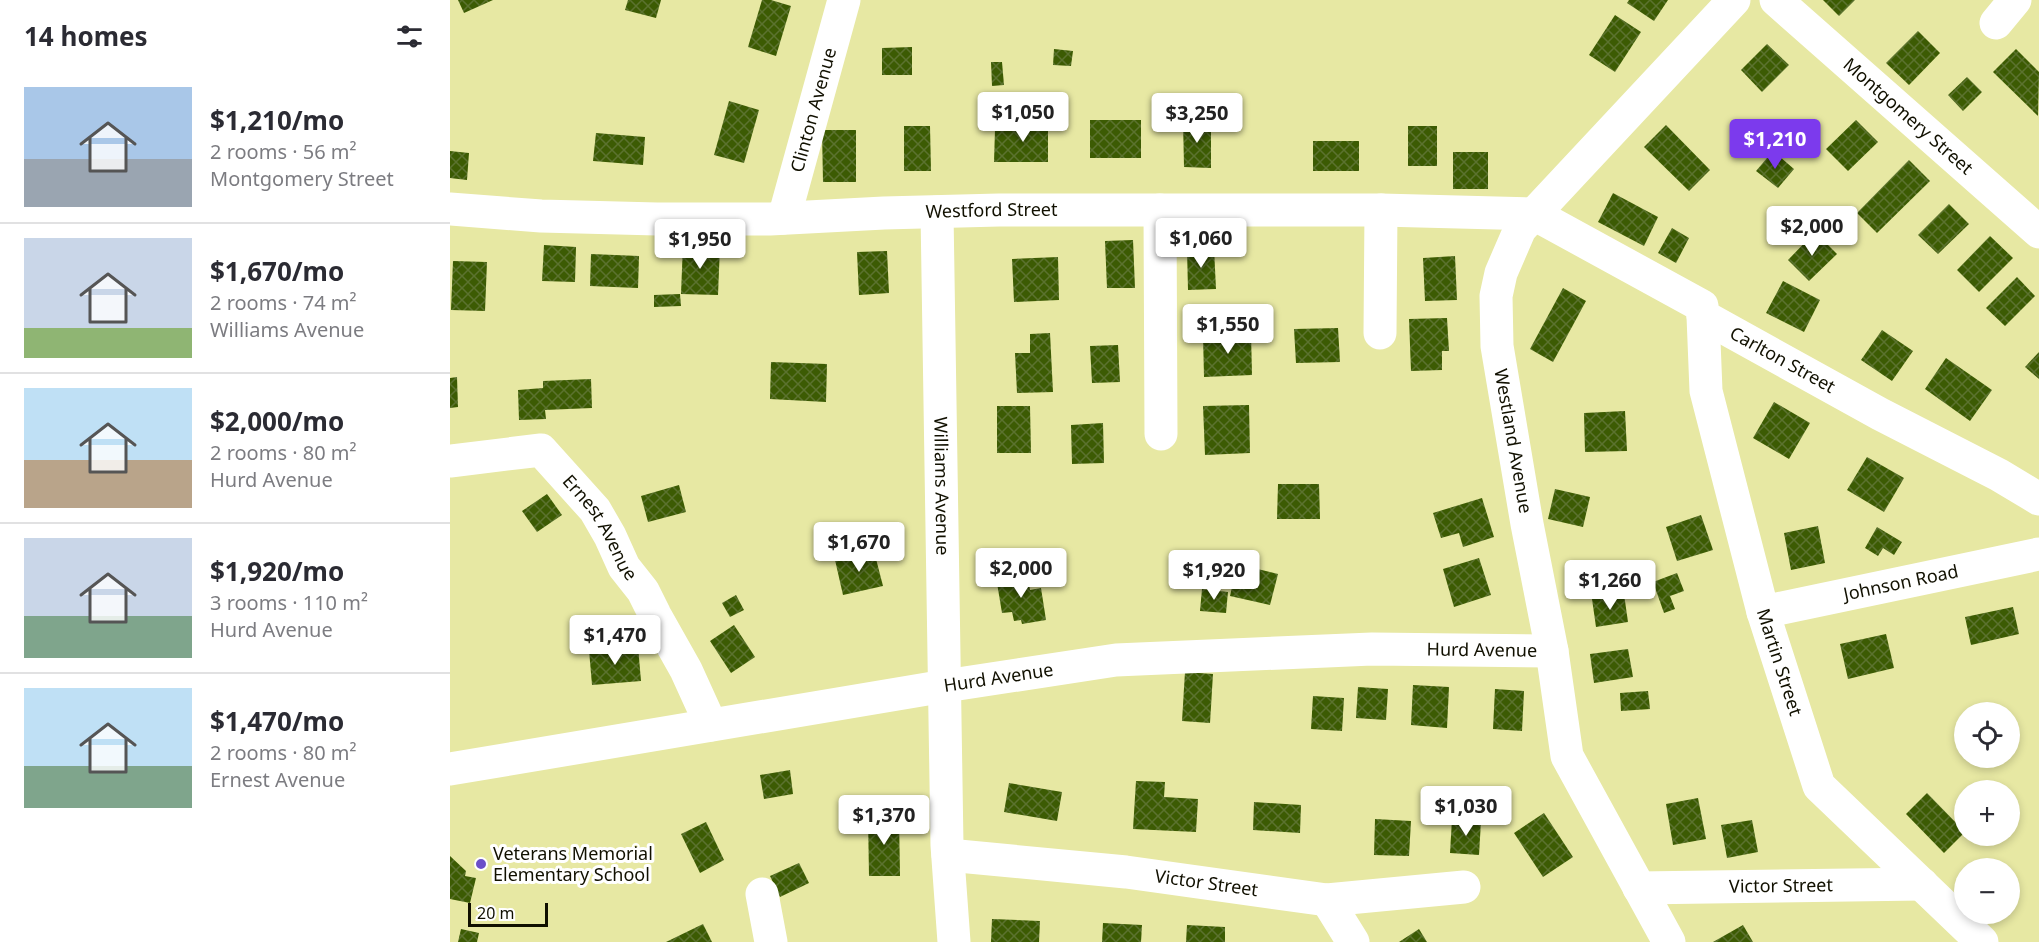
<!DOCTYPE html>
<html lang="en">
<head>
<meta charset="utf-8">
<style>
  :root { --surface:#fff; --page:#f7f7f7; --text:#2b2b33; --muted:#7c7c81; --line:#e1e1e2; --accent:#7c3aed }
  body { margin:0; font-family:"Noto Sans",sans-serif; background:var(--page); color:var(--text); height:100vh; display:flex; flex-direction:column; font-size:22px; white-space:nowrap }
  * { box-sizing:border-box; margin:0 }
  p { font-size:20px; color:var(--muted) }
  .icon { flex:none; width:33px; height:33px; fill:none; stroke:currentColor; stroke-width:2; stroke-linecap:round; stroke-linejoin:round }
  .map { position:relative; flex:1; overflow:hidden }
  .details { display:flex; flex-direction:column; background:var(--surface); width:450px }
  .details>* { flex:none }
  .buttons { position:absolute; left:1504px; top:702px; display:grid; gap:12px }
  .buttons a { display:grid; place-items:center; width:66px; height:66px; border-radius:50%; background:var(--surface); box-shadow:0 3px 9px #0003; font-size:30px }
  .scale { position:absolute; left:18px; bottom:15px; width:80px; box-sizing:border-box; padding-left:6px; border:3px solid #111000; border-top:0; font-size:16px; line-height:21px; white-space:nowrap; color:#111000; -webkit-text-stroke:4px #fff; paint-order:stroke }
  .price { position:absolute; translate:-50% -51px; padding:0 14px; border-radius:6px; background:#fff; color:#222; font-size:20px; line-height:39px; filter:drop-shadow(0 2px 3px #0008) }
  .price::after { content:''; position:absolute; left:50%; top:36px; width:18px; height:14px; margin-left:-9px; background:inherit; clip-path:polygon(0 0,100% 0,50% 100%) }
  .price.current { background:var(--accent); color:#fff }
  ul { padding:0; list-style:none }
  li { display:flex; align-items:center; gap:18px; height:150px; padding:0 24px }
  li+li { border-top:2px solid var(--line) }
  li span { display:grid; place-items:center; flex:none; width:168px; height:120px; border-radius:0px; color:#555 }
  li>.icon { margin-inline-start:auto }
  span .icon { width:72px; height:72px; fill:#fffc; stroke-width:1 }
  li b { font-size:26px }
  h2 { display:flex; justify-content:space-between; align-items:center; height:72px; padding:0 24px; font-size:26px }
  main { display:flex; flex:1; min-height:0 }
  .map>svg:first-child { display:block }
  .building { fill:url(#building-cross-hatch) }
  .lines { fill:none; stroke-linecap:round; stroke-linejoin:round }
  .minor { stroke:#fff; stroke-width:33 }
  .poi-dot { fill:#6b4fc9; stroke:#fff; stroke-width:2 }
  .labels { text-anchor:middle; stroke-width:6; stroke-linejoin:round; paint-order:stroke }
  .street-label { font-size:18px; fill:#111000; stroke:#fff }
  .poi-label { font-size:18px; fill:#111000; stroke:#fff; text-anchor:start }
</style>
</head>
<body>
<main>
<section class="details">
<h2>14 homes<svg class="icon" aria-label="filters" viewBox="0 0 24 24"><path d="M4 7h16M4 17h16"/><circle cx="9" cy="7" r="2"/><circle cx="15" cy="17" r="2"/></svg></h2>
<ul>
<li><span style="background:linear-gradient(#a9c7e8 60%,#9aa5b1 0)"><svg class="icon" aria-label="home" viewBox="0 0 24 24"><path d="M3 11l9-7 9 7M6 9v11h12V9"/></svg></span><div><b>$1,210/mo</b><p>2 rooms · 56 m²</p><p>Montgomery Street</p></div></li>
<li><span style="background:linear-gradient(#c9d6e8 75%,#8fb573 0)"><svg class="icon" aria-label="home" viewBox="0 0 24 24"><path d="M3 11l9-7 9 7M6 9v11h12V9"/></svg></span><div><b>$1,670/mo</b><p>2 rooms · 74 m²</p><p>Williams Avenue</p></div></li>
<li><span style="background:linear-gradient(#bfe0f5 60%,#b9a48a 0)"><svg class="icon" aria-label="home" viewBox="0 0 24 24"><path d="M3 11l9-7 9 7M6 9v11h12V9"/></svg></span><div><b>$2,000/mo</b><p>2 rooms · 80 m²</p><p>Hurd Avenue</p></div></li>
<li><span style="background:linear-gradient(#c9d6e8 65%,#7fa58c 0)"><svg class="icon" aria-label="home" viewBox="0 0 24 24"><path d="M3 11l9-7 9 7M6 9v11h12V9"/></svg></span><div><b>$1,920/mo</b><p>3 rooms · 110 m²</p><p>Hurd Avenue</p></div></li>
<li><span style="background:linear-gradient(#bfe0f5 65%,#7fa58c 0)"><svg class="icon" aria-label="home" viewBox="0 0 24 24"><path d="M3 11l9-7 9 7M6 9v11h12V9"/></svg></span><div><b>$1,470/mo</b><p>2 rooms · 80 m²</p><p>Ernest Avenue</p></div></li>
</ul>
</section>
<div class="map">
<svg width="1589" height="942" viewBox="0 0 1589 942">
  <defs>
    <pattern id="building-cross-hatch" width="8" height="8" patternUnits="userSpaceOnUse" patternTransform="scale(1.5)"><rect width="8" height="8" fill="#3c5b03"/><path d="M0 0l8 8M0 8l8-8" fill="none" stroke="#5b722f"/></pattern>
  </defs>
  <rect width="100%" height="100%" fill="#e7e8a3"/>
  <g class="building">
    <path d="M8 0H43L14 13Z"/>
    <path d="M178 0H211L206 18 175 10Z"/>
    <path d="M312 0H321L341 6 326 56 298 47Z"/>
    <path d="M1179 0H1218L1204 21 1177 3Z"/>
    <path d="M1373 0H1405L1389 16Z"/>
    <path d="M1165 15 1191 32 1165 72 1139 55Z"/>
    <path d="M1468 31 1490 53 1459 85 1436 63Z"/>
    <path d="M1317 44 1339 65 1312 92 1291 70Z"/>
    <path d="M462 47V75H432V48Z"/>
    <path d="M604 49 623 51 621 66 603 65Z"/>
    <path d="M1566 49 1589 72 1588 116 1543 72Z"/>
    <path d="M541 62H552L554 85 542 86Z"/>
    <path d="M1517 77 1532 92 1513 111 1498 95Z"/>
    <path d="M279 101 309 110 294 163 264 155Z"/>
    <path d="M578 119H598V162H544L545 129H578Z"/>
    <rect x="640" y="120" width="51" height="38"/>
    <path d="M733 120H761V168L734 167Z"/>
    <path d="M1406 120 1428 142 1398 171 1376 149Z"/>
    <path d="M1216 125 1260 170 1239 191 1194 147Z"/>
    <path d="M454 126H480L481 171H454Z"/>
    <rect x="958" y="126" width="29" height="40"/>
    <path d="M372 130H406V182H373Z"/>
    <path d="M146 133 195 137 193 165 143 161Z"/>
    <rect x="863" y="141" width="46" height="30"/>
    <path d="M0 151 19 153 17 180 0 178Z"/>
    <path d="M1323 151 1344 169 1328 188 1306 171Z"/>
    <rect x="1003" y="152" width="35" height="37"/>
    <path d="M1459 160 1480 181 1427 233 1407 213Z"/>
    <path d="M1163 193 1208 217 1194 246 1148 222Z"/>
    <path d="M1499 204 1519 224 1488 254 1468 235Z"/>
    <path d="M1222 228 1239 238 1226 263 1208 253Z"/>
    <path d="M1365 232 1387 254 1359 281 1338 260Z"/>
    <path d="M1540 236 1563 258 1529 292 1507 270Z"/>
    <path d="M683 240 685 288H657L655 241Z"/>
    <path d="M233 244 270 246 268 295 231 294Z"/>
    <path d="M94 245 126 247 125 282 92 281Z"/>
    <path d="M764 248 766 289 738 290 737 249Z"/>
    <path d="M437 251 439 293 409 295 407 252Z"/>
    <path d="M141 254 189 256 188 288 140 286Z"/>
    <path d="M1005 256 1007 300 975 301 973 258Z"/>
    <path d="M608 257 609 300 564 302 562 259Z"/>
    <path d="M3 261 37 262 35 311 1 310Z"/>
    <path d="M1567 277 1585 296 1555 326 1536 308Z"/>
    <path d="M1333 281 1370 300 1354 332 1316 313Z"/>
    <path d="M1113 288 1136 301 1103 362 1080 349Z"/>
    <path d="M230 294 231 306 204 307V295Z"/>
    <path d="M997 318 999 351H992V370L961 371 959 319Z"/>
    <path d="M888 328 890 362 846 363 844 329Z"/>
    <path d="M1432 330 1463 351 1442 381 1411 360Z"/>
    <path d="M600 333 603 392 567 393 565 353H580V334Z"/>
    <path d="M801 333 802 375 754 377 753 335Z"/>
    <path d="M668 345 670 382 642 383 640 346Z"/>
    <path d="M1589 352V379L1575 367Z"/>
    <path d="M1496 358 1542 390 1520 421 1475 389Z"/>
    <path d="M321 362 377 364 376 402 320 399Z"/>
    <path d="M7 377 8 407 0 408V378Z"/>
    <path d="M141 379 142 408 95 410 96 419 69 420 68 390 93 388V381Z"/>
    <path d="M1324 402 1360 423 1339 459 1303 438Z"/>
    <path d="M799 405 800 453 755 455 753 406Z"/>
    <path d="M547 406H580L581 453H547Z"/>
    <path d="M1175 411 1177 451 1135 452 1134 413Z"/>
    <path d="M653 423 654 463 622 464 621 425Z"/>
    <path d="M1417 457 1454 478 1434 512 1397 490Z"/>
    <path d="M828 484H869L870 519H827Z"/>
    <path d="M229 485 236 512 198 522 191 496Z"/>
    <path d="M1105 489 1140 497 1133 527 1098 519Z"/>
    <path d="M97 494 112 515 87 532 72 511Z"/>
    <path d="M1032 498 1044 537 1013 547 1009 533 991 538 983 513Z"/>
    <path d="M1251 515 1263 550 1227 561 1216 527Z"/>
    <path d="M1368 526 1375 563 1341 570 1334 533Z"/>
    <path d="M1427 527 1452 542 1444 555 1433 548 1428 556 1415 548Z"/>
    <path d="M424 551 433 586 393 595 385 560Z"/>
    <path d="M1029 558 1041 595 1004 607 993 569Z"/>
    <path d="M787 564 828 574 820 605 780 596Z"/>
    <path d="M577 572 580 590 591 588 596 620 572 624 571 620 564 621 562 612 552 613 546 577Z"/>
    <path d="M1227 573 1234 591 1220 596 1225 609 1214 613 1203 582Z"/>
    <path d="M752 589 778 592 776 613 750 611Z"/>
    <path d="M1174 594 1178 622 1146 627 1142 599Z"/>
    <path d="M286 595 294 610 280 617 272 603Z"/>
    <path d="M1563 607 1569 634 1521 645 1515 617Z"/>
    <path d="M284 625 305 657 281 673 260 641Z"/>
    <path d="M1436 634 1444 668 1398 679 1390 644Z"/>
    <path d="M188 646 191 681 142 685 139 650Z"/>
    <path d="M1178 649 1183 677 1144 683 1140 654Z"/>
    <path d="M735 672 763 674 760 723 732 721Z"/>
    <path d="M963 685 999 687 997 728 961 725Z"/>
    <path d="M908 687 938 689 936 720 906 718Z"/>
    <path d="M1045 689 1074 691 1072 731 1043 729Z"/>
    <path d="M1198 691 1200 709 1171 711 1170 693Z"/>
    <path d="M863 696 894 698 892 731 861 729Z"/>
    <path d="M340 770 343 794 314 799 310 775Z"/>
    <path d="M686 781 715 782 714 797 748 799 746 832 683 829Z"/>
    <path d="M559 783 612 792 607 821 554 812Z"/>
    <path d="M1477 793 1515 832 1494 853 1456 814Z"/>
    <path d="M1248 798 1256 839 1223 845 1216 804Z"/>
    <path d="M804 802 851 805 850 833 803 830Z"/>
    <path d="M1094 813 1123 857 1093 877 1064 833Z"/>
    <path d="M418 817H449L450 876H419Z"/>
    <path d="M925 819 961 821 959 856 924 855Z"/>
    <path d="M1002 819 1031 821 1029 855 1000 853Z"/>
    <path d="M1302 820 1308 852 1277 858 1271 825Z"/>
    <path d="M256 822 274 860 250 873 231 834Z"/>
    <path d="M0 856 16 871 15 876 26 878 20 903 0 899Z"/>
    <path d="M349 863 359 883 330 897 320 876Z"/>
    <path d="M542 919 590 921 589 942H541Z"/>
    <path d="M653 923 692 925 691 942H652Z"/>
    <path d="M253 924 262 942H216Z"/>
    <path d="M737 925 775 927V942H736Z"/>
    <path d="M1293 925 1303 942H1263Z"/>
    <path d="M11 929 29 933 27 942H8Z"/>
    <path d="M969 929 977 942H949Z"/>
  </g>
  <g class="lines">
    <g class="minor">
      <path id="s1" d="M1326 0 1589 232"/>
      <path d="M1546 23 1565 0"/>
      <path id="s2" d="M0 209 91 216 207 219H320L434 213 549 210H931L1084 214 1252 306 1253 316 1430 414 1549 475 1589 499"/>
      <path d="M710 210 711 434"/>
      <path id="s3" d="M487 212 497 845 504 942"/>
      <path id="s4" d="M334 218 394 0"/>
      <path id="s5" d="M1253 316 1256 391 1313 612 1369 786 1532 942"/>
      <path d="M930 333 931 210"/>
      <path id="s6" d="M0 461 91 450 145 510 160 536 174 567 193 591 205 615 236 670 261 725"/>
      <path id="s7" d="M1313 612 1589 554"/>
      <path id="s8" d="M0 769 495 686 666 660 922 649 1102 651"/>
      <path id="s9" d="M498 855 676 872 877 900 1014 887"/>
      <path id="s10" d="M1189 888 1472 884"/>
      <path d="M312 894 321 942"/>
      <path d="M877 900 903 942"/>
      <path d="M1219 942 1117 756 1102 651 1077 524 1047 346 1046 296 1051 273 1070 229 1284 0"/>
    </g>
  </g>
  <circle class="poi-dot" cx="31" cy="864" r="6"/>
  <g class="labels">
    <g class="street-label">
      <text dy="6" stroke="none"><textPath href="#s4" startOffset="112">Clinton Avenue</textPath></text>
      <text dy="6" stroke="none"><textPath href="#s1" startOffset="176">Montgomery Street</textPath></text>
      <text dy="6" stroke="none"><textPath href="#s2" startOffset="542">Westford Street</textPath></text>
      <text dy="6" stroke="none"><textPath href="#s2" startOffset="1377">Carlton Street</textPath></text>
      <text transform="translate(1063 441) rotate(80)" y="6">Westland Avenue</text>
      <text dy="6" stroke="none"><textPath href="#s3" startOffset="274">Williams Avenue</textPath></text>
      <text dy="6" stroke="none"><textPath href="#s6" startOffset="190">Ernest Avenue</textPath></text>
      <text dy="6" stroke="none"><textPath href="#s7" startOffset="141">Johnson Road</textPath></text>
      <text dy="6" stroke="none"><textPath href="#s8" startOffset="1041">Hurd Avenue</textPath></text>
      <text dy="6" stroke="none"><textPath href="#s5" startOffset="356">Martin Street</textPath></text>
      <text dy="6" stroke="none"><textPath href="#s8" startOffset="556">Hurd Avenue</textPath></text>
      <text dy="6" stroke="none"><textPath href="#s9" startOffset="260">Victor Street</textPath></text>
      <text dy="6" stroke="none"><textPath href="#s10" startOffset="142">Victor Street</textPath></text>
    </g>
    <g class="poi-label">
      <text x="43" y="860">Veterans Memorial<tspan x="43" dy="21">Elementary School</tspan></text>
    </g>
  </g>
</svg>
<div class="buttons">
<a><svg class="icon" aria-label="locate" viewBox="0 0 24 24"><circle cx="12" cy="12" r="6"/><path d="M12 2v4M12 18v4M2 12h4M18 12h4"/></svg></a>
<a>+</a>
<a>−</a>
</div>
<div class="scale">20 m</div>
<b class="price" style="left:573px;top:143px">$1,050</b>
<b class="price" style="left:747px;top:144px">$3,250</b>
<b class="price current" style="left:1325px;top:170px">$1,210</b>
<b class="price" style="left:1362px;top:257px">$2,000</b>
<b class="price" style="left:751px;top:269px">$1,060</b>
<b class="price" style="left:250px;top:270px">$1,950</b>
<b class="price" style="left:778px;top:355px">$1,550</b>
<b class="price" style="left:409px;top:573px">$1,670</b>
<b class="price" style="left:571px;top:599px">$2,000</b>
<b class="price" style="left:764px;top:601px">$1,920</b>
<b class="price" style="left:1160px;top:611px">$1,260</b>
<b class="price" style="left:165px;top:666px">$1,470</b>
<b class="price" style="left:1016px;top:837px">$1,030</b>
<b class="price" style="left:434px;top:846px">$1,370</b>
</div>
</main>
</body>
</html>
